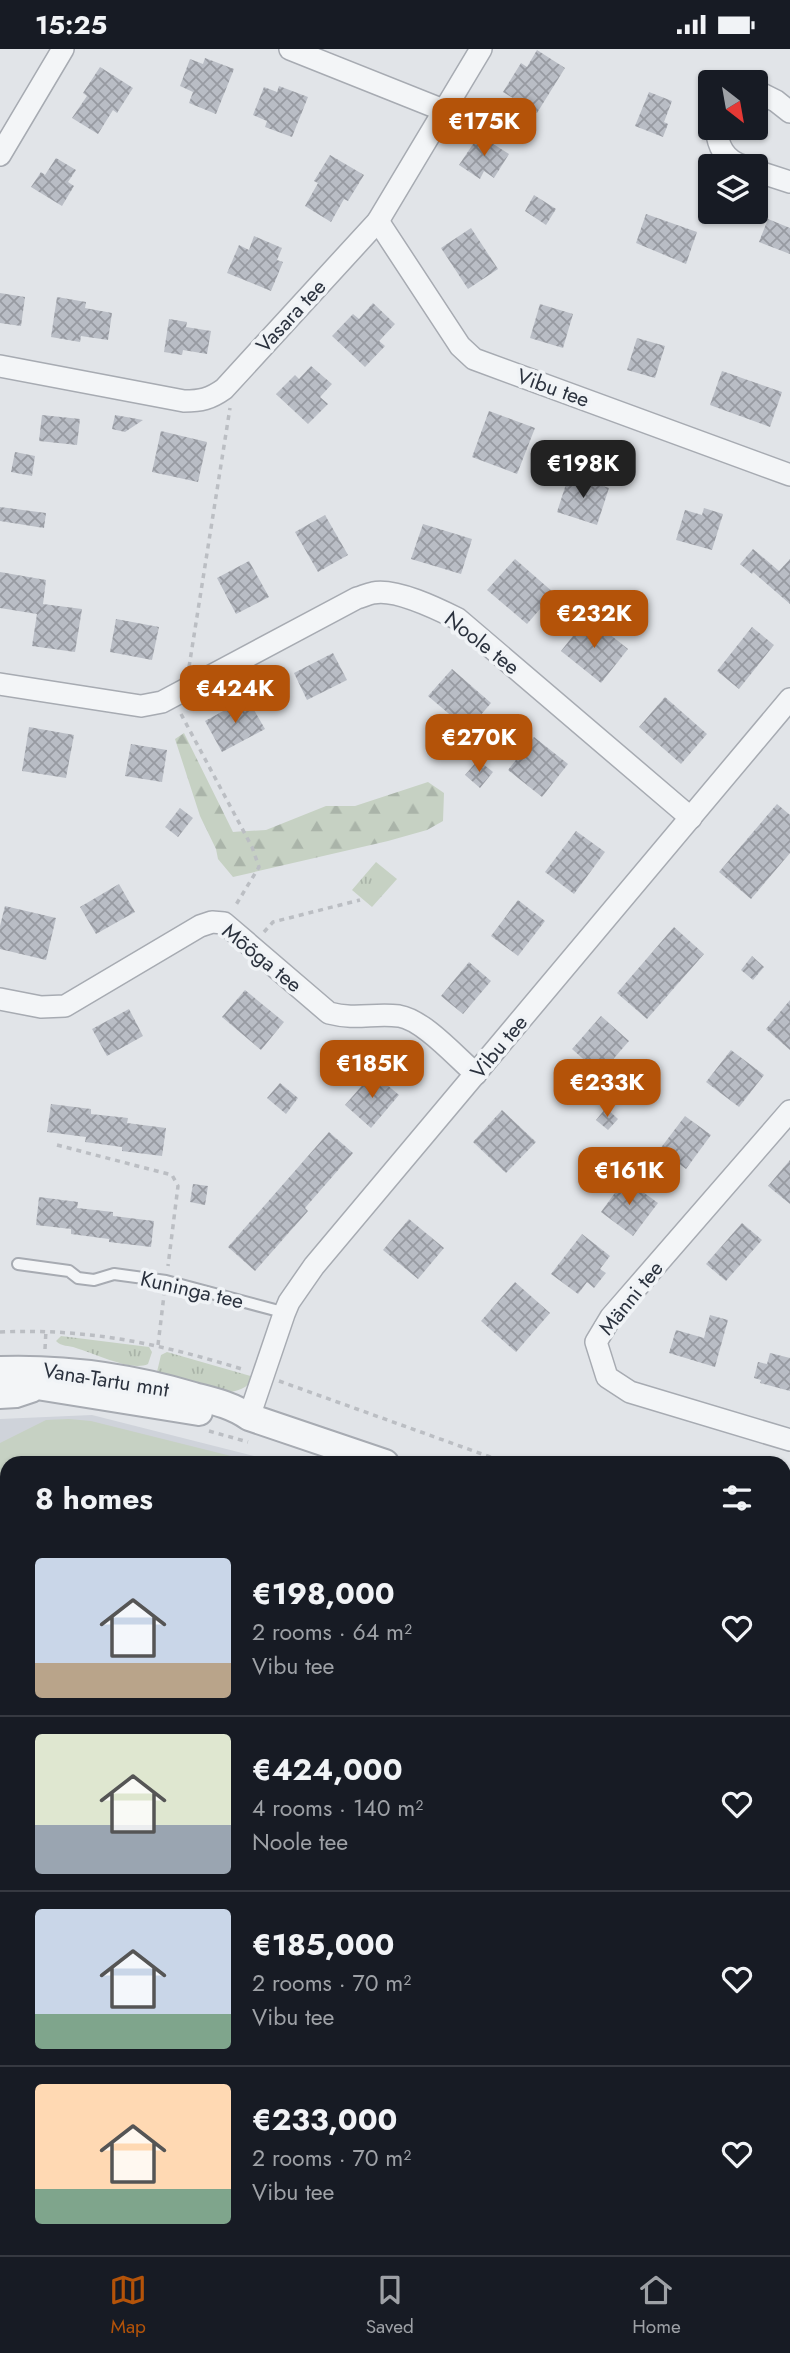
<!DOCTYPE html>
<html lang="en">
<head>
<meta charset="utf-8">
<style>
  :root { --surface:#171b24; --page:#20242c; --text:#f1f3f6; --muted:#9ea1a6; --line:#363941; --accent:#b45309 }
  body { margin:0; font-family:Jost,sans-serif; background:var(--page); color:var(--text); height:100vh; display:flex; flex-direction:column; font-size:26px; white-space:nowrap }
  * { box-sizing:border-box; margin:0 }
  p { font-size:23px; color:var(--muted) }
  .icon { flex:none; width:38px; height:38px; fill:none; stroke:currentColor; stroke-width:2; stroke-linecap:round; stroke-linejoin:round }
  .map { position:relative; flex:1; overflow:hidden }
  .panel { position:absolute; left:0px; top:1407px; width:791px; height:800px; display:flex; flex-direction:column; background:var(--surface); border-radius:21px 21px 0 0; box-shadow:0 2px 5px #0004 }
  .panel>* { flex:none }
  .needle { width:46px; rotate:149deg }
  .tools { position:absolute; left:698px; top:21px; display:grid; gap:14px }
  .tools a { display:grid; place-items:center; width:70px; height:70px; border-radius:7px; background:var(--surface); box-shadow:0 2px 5px #0004; font-size:35px }
  .price { position:absolute; translate:-50% -60px; padding:0 16px; border-radius:14px; background:var(--accent); color:#fff; font-size:23px; line-height:46px; filter:drop-shadow(0 2px 4px #0008) }
  .price::after { content:''; position:absolute; left:50%; top:42px; width:21px; height:16px; margin-left:-10px; background:inherit; clip-path:polygon(0 0,100% 0,50% 100%) }
  .price.on { background:#222; color:#fff }
  ul { padding:0; list-style:none }
  li { display:flex; align-items:center; gap:21px; height:175px; padding:0 35px }
  li+li { border-top:2px solid var(--line) }
  li span { display:grid; place-items:center; flex:none; width:196px; height:140px; border-radius:7px; color:#555 }
  li>.icon { margin-inline-start:auto }
  span .icon { width:84px; height:84px; fill:#fffc; stroke-width:1 }
  li b { font-size:30px }
  h2 { display:flex; justify-content:space-between; align-items:center; height:84px; padding:0 35px; font-size:30px }
  .status { display:flex; justify-content:space-between; align-items:center; height:49px; padding:0 35px; background:var(--surface); direction:ltr }
  .status svg { height:19px; fill:currentColor }
  .tab-bar { display:flex; justify-content:space-around; align-items:center; height:98px; border-top:2px solid var(--line); background:var(--surface); font-size:19px; color:var(--muted) }
  .tab-bar a { display:grid; justify-items:center; gap:4px }
  .tab-bar .on { color:var(--accent) }
  .map>svg:first-child { display:block }
  .built { fill:#cfd3da }
  .grass { fill:url(#grass-tufts) }
  .forest { fill:url(#forest-firs) }
  .garden { fill:#c6d1c3 }
  .building { fill:url(#building-cross-hatch) }
  .lines { fill:none; stroke-linecap:round; stroke-linejoin:round }
  .service-casing { stroke:#a7abb2; stroke-width:14 }
  .minor-casing { stroke:#a7abb2; stroke-width:24 }
  .tertiary-casing { stroke:#a7abb2; stroke-width:30 }
  .path { stroke:#bbbec3; stroke-width:3.5; stroke-dasharray:5 5; stroke-linecap:butt }
  .service { stroke:#f3f5f7; stroke-width:10 }
  .minor { stroke:#f3f5f7; stroke-width:21 }
  .tertiary { stroke:#f3f5f7; stroke-width:26 }
  .labels { text-anchor:middle; stroke-width:7; stroke-linejoin:round; paint-order:stroke }
  .street-label { font-size:21px; fill:#2b323e; stroke:#f0f3f6 }
</style>
</head>
<body>
<div class="status"><b>15:25</b><svg viewBox="0 0 49 12"><path d="M0 12V9h3v3zM5 12V6h3v6zM10 12V3h3v9zM15 12V0h3v12zM26 1h20v11H26zM47 4h2v5h-2z"/></svg></div>
<div class="map">
<svg width="790" height="2206" viewBox="0 0 790 2206">
  <defs>
    <pattern id="grass-tufts" width="24" height="20" patternUnits="userSpaceOnUse" patternTransform="scale(1.75)"><rect width="24" height="20" fill="#c6d1c3"/><path d="M3 7l-1-3M5 7V3M7 7l1-3M15 17l-1-3M17 17v-4M19 17l1-3" fill="none" stroke="#aab4a9"/></pattern>
    <pattern id="forest-firs" width="22" height="20" patternUnits="userSpaceOnUse" patternTransform="scale(1.75)"><rect width="22" height="20" fill="#c6d1c3"/><path d="M5 1l3.5 6h-7zM16 11l3.5 6h-7z" fill="#aab4a9"/></pattern>
    <pattern id="building-cross-hatch" width="8" height="8" patternUnits="userSpaceOnUse" patternTransform="scale(1.75)"><rect width="8" height="8" fill="#b9bdc5"/><path d="M0 0l8 8M0 8l8-8" fill="none" stroke="#979aa1"/></pattern>
  </defs>
  <rect width="100%" height="100%" fill="#e1e4e8"/>
  <g class="built">
    <path d="M92 1366 282 1414H7V1973L0 1986V1370Z"/>
    <path d="M0 2001 7 2005V2155L0 2169Z"/>
  </g>
  <g class="grass">
    <path d="M376 813 397 830 372 858 352 841Z"/>
    <path d="M61 1287 149 1298 152 1303 148 1315C131 1323 94 1304 76 1299 68 1296 62 1298 56 1292Z"/>
    <path d="M167 1303 254 1328C238 1359 182 1334 156 1327L161 1306Z"/>
    <path d="M790 1903V2206H329L327 2200H784V1904Z"/>
  </g>
  <path class="forest" d="M184 684 233 783 266 781 326 757H355L428 733 444 744 443 772 427 781 388 792 233 828 218 810 216 800 200 767 175 690Z"/>
  <path class="garden" d="M69 1370 91 1372 259 1414H7V1491L0 1489V1394L46 1371Z"/>
  <g class="building">
    <path d="M537 1 565 19 537 64 503 43 521 14 527 18Z"/>
    <path d="M205 9 234 20 216 65 189 54 193 43 180 37 190 10 203 15Z"/>
    <path d="M100 18 133 39 117 64 113 61 98 85 72 69 87 47 83 44Z"/>
    <path d="M279 37 308 48 292 88 265 78 267 72 253 66 264 38 277 43Z"/>
    <path d="M649 43 672 52 664 73 668 75 663 88 635 77Z"/>
    <path d="M479 86 509 105 494 129 484 122 480 130 459 116Z"/>
    <path d="M330 106 364 126 348 152 344 150 331 173 305 157 318 134 314 132Z"/>
    <path d="M56 109 76 121 68 133 74 137 62 157 31 138 41 123 45 126Z"/>
    <path d="M534 146 556 160 546 176 525 162Z"/>
    <path d="M646 165 697 183 686 215 636 194Z"/>
    <path d="M768 170 790 179V205L759 193Z"/>
    <path d="M471 179 498 220 468 240 441 199Z"/>
    <path d="M254 187 282 199 277 211 283 213 271 242 227 224 239 196 249 201Z"/>
    <path d="M0 244 25 248 21 277 0 274Z"/>
    <path d="M57 248 86 253 85 259 112 264 108 291 81 287 80 293 51 288Z"/>
    <path d="M373 254 395 275 379 292 385 297 365 318 332 287 353 265 359 270Z"/>
    <path d="M540 255 573 265 563 299 530 289Z"/>
    <path d="M169 270 187 273 186 278 211 282 207 305 183 301 182 306 164 303Z"/>
    <path d="M637 289 665 297 655 329 627 321Z"/>
    <path d="M311 317 332 335 320 348 328 355 308 375 276 345 295 326 299 330Z"/>
    <path d="M722 322 782 343 770 378 710 356Z"/>
    <path d="M489 362 535 379 517 425 472 408Z"/>
    <path d="M42 366 80 370 77 396 39 392Z"/>
    <path d="M115 366 143 371 125 383 112 380Z"/>
    <path d="M161 382 207 393 198 433 152 423Z"/>
    <path d="M15 403 35 407 32 427 11 423Z"/>
    <path d="M569 426 609 439 597 476 557 463Z"/>
    <path d="M0 458 46 464 44 479 0 472Z"/>
    <path d="M704 459 723 465 712 501 676 491 685 461 702 466Z"/>
    <path d="M325 466 348 506 318 523 295 483Z"/>
    <path d="M423 475 472 490 461 525 411 510Z"/>
    <path d="M753 500 779 522 790 510V555L753 523 752 525 740 515Z"/>
    <path d="M515 510 554 544 527 575 487 541Z"/>
    <path d="M249 512 269 548 236 565 217 529Z"/>
    <path d="M0 523 46 531 43 555 82 560 75 603 32 597 37 565 0 559Z"/>
    <path d="M588 568 628 600 601 634 561 602Z"/>
    <path d="M116 570 159 578 152 611 110 603Z"/>
    <path d="M752 578 774 596 739 640 717 622Z"/>
    <path d="M333 604 347 631 307 651 294 624Z"/>
    <path d="M452 620 491 654 468 681 428 647Z"/>
    <path d="M665 648 707 685 681 715 639 678Z"/>
    <path d="M247 649 265 680 222 703 205 672Z"/>
    <path d="M29 678 74 686 66 729 22 722Z"/>
    <path d="M534 688 568 715 542 748 508 721Z"/>
    <path d="M131 695 167 701 162 733 125 727Z"/>
    <path d="M478 711 493 723 480 739 465 726Z"/>
    <path d="M777 755 790 766V804L751 850 719 823Z"/>
    <path d="M180 759 193 769 178 788 165 778Z"/>
    <path d="M576 782 605 803 574 845 545 823Z"/>
    <path d="M119 835 135 863 96 885 80 858Z"/>
    <path d="M518 851 545 872 518 907 491 887Z"/>
    <path d="M5 857 56 869 46 911 0 900V877Z"/>
    <path d="M674 878 704 905 647 970 617 944Z"/>
    <path d="M752 907 764 918 753 931 741 921Z"/>
    <path d="M469 913 491 932 463 965 441 947Z"/>
    <path d="M245 941 284 973 261 1001 222 968Z"/>
    <path d="M790 951V1001L766 980Z"/>
    <path d="M129 960 143 987 107 1007 92 980Z"/>
    <path d="M601 967 629 992 600 1025 572 1000Z"/>
    <path d="M731 1001 764 1026 739 1058 706 1033Z"/>
    <path d="M373 1024 399 1046 371 1079 345 1056Z"/>
    <path d="M280 1034 298 1049 286 1065 267 1049Z"/>
    <path d="M51 1055 91 1060V1065L128 1069 127 1074 166 1079 162 1107 122 1102V1098L85 1093 86 1088 47 1083Z"/>
    <path d="M606 1059 618 1070 608 1081 596 1071Z"/>
    <path d="M502 1061 536 1093 506 1124 473 1093Z"/>
    <path d="M685 1067 711 1086 686 1120 660 1100Z"/>
    <path d="M329 1083 353 1104 305 1159 308 1162 255 1222 228 1198Z"/>
    <path d="M790 1111V1155L768 1137Z"/>
    <path d="M625 1130 658 1154 633 1187 601 1163Z"/>
    <path d="M193 1135 208 1137 205 1156 190 1153Z"/>
    <path d="M39 1148 78 1153 77 1159 113 1163V1167L154 1172 151 1198 109 1193V1190L71 1185V1180L36 1176Z"/>
    <path d="M409 1170 444 1199 418 1230 383 1201Z"/>
    <path d="M742 1174 762 1191 726 1232 706 1215Z"/>
    <path d="M582 1185 610 1207 600 1220 606 1224 594 1239 587 1233 578 1245 551 1225Z"/>
    <path d="M515 1233 550 1264 516 1303 481 1272Z"/>
    <path d="M710 1266 728 1271 715 1318 669 1304 676 1281 704 1289Z"/>
    <path d="M770 1304 790 1309V1342L760 1334 761 1331 754 1329 758 1313 767 1315Z"/>
  </g>
  <g class="lines">
    <g class="service-casing">
      <g id="service">
        <path d="M18 1215 69 1222 78 1229 94 1231 114 1225 166 1232 275 1261 284 1265"/>
        <path d="M0 1354 17 1353 35 1347"/>
        <path d="M0 2027 7 2031"/>
        <path d="M0 2138 7 2124"/>
      </g>
    </g>
    <g class="minor-casing">
      <g id="minor">
        <path d="M290 0 443 61"/>
        <path d="M756 42 776 52 790 63"/>
        <path d="M716 79C718 97 724 111 743 117"/>
        <path d="M0 106 63 0"/>
        <path d="M756 122 790 133"/>
        <path d="M378 172 460 297 474 310 790 426"/>
        <path d="M0 317 184 352C201 352 210 350 224 340L378 172 481 0"/>
        <path d="M0 635 141 657 162 653 357 549C362 548 367 545 373 544 395 539 438 560 458 570L691 769"/>
        <path d="M0 950 41 958 65 957 200 877 212 873 224 874 329 964C356 971 373 964 399 967 424 971 457 1009 476 1025"/>
        <path d="M790 1062 611 1268 596 1293 607 1328 630 1343 790 1391"/>
        <path d="M249 1368 284 1265 289 1253 314 1217 790 650"/>
        <path d="M204 2206 205 2200"/>
      </g>
    </g>
    <g class="tertiary-casing">
      <g id="tertiary">
        <path d="M0 1321C66 1319 131 1328 194 1347 213 1352 232 1356 249 1368L385 1414"/>
        <path d="M0 1340 37 1337 199 1363"/>
        <path d="M784 1546 790 1547"/>
      </g>
    </g>
    <g class="path">
      <path d="M189 618 230 359"/>
      <path d="M181 665 252 798 259 818 234 859"/>
      <path d="M264 883 273 873 360 851"/>
      <path d="M57 1096 172 1126 178 1137 168 1217"/>
      <path d="M0 1283C88 1279 161 1295 245 1321"/>
      <path d="M158 1296 164 1246"/>
      <path d="M45 1300 46 1281"/>
      <path d="M279 1332 507 1414"/>
      <path d="M209 1382 248 1393"/>
      <path d="M0 1496 7 1498"/>
      <path d="M784 1506 790 1508"/>
      <path d="M0 1535 7 1547"/>
      <path d="M0 1578 7 1582"/>
      <path d="M235 2206V2200"/>
    </g>
    <use href="#service" class="service"/>
    <use href="#minor" class="minor"/>
    <use href="#tertiary" class="tertiary"/>
  </g>
  <g class="labels">
    <g class="street-label">
      <text transform="translate(291 267) rotate(-47)" y="7">Vasara tee</text>
      <text transform="translate(553 339) rotate(20)" y="7">Vibu tee</text>
      <text transform="translate(482 594) rotate(38)" y="7">Noole tee</text>
      <text transform="translate(262 909) rotate(39)" y="7">Mõõga tee</text>
      <text transform="translate(499 998) rotate(-50)" y="7">Vibu tee</text>
      <text transform="translate(192 1241) rotate(13)" y="7">Kuninga tee</text>
      <text transform="translate(631 1249) rotate(-51)" y="7">Männi tee</text>
      <text transform="translate(106 1331) rotate(9)" y="7">Vana-Tartu mnt</text>
    </g>
  </g>
</svg>
<div class="tools">
<a><svg class="needle" viewBox="-14 -14 28 28"><path d="M0-13l5 13h-10z" fill="#e53935"/><path d="M0 13l5-13h-10z" fill="#9ea1a6"/></svg></a>
<a><svg class="icon" aria-label="layers" viewBox="0 0 24 24"><path d="M12 4l9 5-9 5-9-5zM3 14l9 5 9-5"/></svg></a>
</div>
<b class="price" style="left:484px;top:109px">€175K</b>
<b class="price on" style="left:583px;top:451px">€198K</b>
<b class="price" style="left:594px;top:601px">€232K</b>
<b class="price" style="left:235px;top:676px">€424K</b>
<b class="price" style="left:479px;top:725px">€270K</b>
<b class="price" style="left:372px;top:1051px">€185K</b>
<b class="price" style="left:607px;top:1070px">€233K</b>
<b class="price" style="left:629px;top:1158px">€161K</b>
<section class="panel">
<h2>8 homes<svg class="icon" aria-label="filters" viewBox="0 0 24 24"><path d="M4 7h16M4 17h16"/><circle cx="9" cy="7" r="2"/><circle cx="15" cy="17" r="2"/></svg></h2>
<ul>
<li><span style="background:linear-gradient(#c9d6e8 75%,#b9a48a 0)"><svg class="icon" aria-label="home" viewBox="0 0 24 24"><path d="M3 11l9-7 9 7M6 9v11h12V9"/></svg></span><div><b>€198,000</b><p>2 rooms · 64 m²</p><p>Vibu tee</p></div><svg class="icon" aria-label="heart" viewBox="0 0 24 24"><path d="M12 20l-8-8c-3-5 5-10 8-4 3-6 11-1 8 4z"/></svg></li>
<li><span style="background:linear-gradient(#dfe7d0 65%,#9aa5b1 0)"><svg class="icon" aria-label="home" viewBox="0 0 24 24"><path d="M3 11l9-7 9 7M6 9v11h12V9"/></svg></span><div><b>€424,000</b><p>4 rooms · 140 m²</p><p>Noole tee</p></div><svg class="icon" aria-label="heart" viewBox="0 0 24 24"><path d="M12 20l-8-8c-3-5 5-10 8-4 3-6 11-1 8 4z"/></svg></li>
<li><span style="background:linear-gradient(#c9d6e8 75%,#7fa58c 0)"><svg class="icon" aria-label="home" viewBox="0 0 24 24"><path d="M3 11l9-7 9 7M6 9v11h12V9"/></svg></span><div><b>€185,000</b><p>2 rooms · 70 m²</p><p>Vibu tee</p></div><svg class="icon" aria-label="heart" viewBox="0 0 24 24"><path d="M12 20l-8-8c-3-5 5-10 8-4 3-6 11-1 8 4z"/></svg></li>
<li><span style="background:linear-gradient(#ffd9b3 75%,#7fa58c 0)"><svg class="icon" aria-label="home" viewBox="0 0 24 24"><path d="M3 11l9-7 9 7M6 9v11h12V9"/></svg></span><div><b>€233,000</b><p>2 rooms · 70 m²</p><p>Vibu tee</p></div><svg class="icon" aria-label="heart" viewBox="0 0 24 24"><path d="M12 20l-8-8c-3-5 5-10 8-4 3-6 11-1 8 4z"/></svg></li>
</ul>
</section>
</div>
<nav class="tab-bar">
<a class="on"><svg class="icon" aria-label="map" viewBox="0 0 24 24"><path d="M3 6l6-2 6 2 6-2v14l-6 2-6-2-6 2zM9 4v14M15 6v14"/></svg>Map</a>
<a><svg class="icon" aria-label="saved" viewBox="0 0 24 24"><path d="M7 4h10v16l-5-4-5 4z"/></svg>Saved</a>
<a><svg class="icon" aria-label="home" viewBox="0 0 24 24"><path d="M3 11l9-7 9 7M6 9v11h12V9"/></svg>Home</a>
</nav>
</body>
</html>
